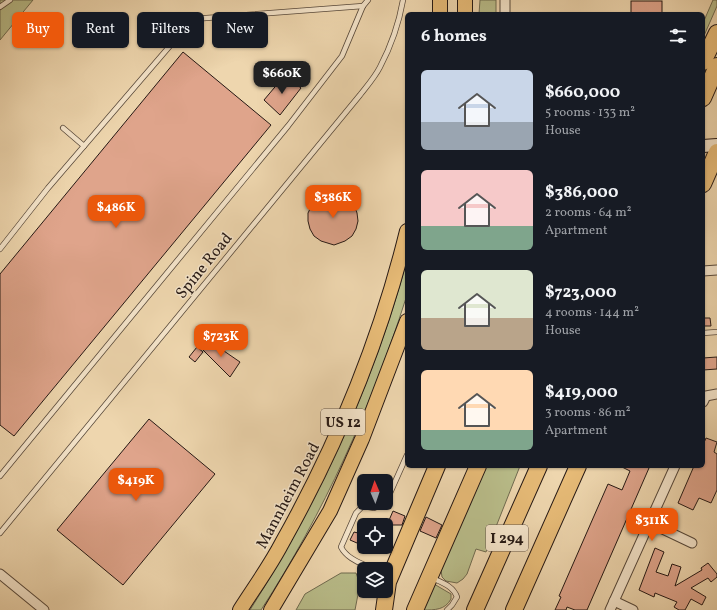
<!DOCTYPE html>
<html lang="en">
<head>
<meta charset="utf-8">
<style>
  :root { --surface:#171b24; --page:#242831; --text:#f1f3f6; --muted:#9ea1a6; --accent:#ea580c }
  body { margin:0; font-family:Vollkorn,serif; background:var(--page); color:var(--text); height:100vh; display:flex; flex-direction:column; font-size:15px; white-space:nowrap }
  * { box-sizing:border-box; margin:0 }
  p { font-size:13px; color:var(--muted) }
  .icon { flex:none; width:22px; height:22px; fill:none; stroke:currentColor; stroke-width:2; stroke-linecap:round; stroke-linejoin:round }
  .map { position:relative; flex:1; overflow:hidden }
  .sheet { position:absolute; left:405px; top:12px; width:300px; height:456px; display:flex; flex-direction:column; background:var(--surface); border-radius:6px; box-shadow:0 1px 3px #0004 }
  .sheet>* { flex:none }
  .banner { position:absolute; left:12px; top:12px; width:333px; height:36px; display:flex; gap:8px }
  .needle { width:26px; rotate:358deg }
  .controls { position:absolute; left:357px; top:474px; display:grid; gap:8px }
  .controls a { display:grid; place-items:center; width:36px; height:36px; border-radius:6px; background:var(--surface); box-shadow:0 1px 3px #0004; font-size:20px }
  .price { position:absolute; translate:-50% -34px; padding:0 9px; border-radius:8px; background:var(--accent); color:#fff; font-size:13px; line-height:26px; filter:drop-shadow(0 1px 2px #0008) }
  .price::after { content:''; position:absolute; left:50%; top:24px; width:12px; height:9px; margin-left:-6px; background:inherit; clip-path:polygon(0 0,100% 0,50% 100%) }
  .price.active { background:#222; color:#fff }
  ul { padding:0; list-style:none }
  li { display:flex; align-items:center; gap:12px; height:100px; padding:0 16px }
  li span { display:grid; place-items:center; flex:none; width:112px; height:80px; border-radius:6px; color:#555 }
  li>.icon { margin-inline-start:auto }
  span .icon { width:48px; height:48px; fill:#fffc; stroke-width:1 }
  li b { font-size:17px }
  h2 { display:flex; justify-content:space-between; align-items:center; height:48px; padding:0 16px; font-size:17px }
  .chip { padding:0 14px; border-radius:6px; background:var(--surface); box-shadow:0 1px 3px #0004; font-size:14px; line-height:36px }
  .chip.active { background:var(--accent); color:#fff }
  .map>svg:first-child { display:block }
  .green { fill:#b9bd8a; stroke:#6f6a4f }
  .building { fill:#dfa48b; stroke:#251814 }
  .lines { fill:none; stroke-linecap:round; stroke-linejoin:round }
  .lane-casing { stroke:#57483a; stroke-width:6 }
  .street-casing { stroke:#57483a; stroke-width:11 }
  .secondary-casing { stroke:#251814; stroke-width:14 }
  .primary-casing { stroke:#251814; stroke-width:16 }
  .highway-casing { stroke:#251814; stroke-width:18 }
  .lane { stroke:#f4e4ca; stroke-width:4.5 }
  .street { stroke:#f4e4ca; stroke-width:9 }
  .secondary { stroke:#f4e4ca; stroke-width:12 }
  .primary { stroke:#e7bb77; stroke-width:14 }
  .highway { stroke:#e7bb77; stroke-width:16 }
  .labels { text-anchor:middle; stroke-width:3; stroke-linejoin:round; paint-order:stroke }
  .shield { fill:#f4e4ca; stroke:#63554b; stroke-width:1 }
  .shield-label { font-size:15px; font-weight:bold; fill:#251814 }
  .street-label { font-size:16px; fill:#251814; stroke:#f4e4ca }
</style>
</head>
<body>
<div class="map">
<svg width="717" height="610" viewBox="0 0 717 610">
  <rect width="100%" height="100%" fill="#eed6ae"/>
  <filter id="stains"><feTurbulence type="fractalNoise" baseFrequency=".005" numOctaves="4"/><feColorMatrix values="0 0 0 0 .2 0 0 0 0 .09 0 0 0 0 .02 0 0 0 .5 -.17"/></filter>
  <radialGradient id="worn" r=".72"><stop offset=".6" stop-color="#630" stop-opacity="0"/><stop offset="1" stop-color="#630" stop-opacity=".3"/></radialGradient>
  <g class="green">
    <path d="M0 0H33L0 40Z"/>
    <path d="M480 0H496V14H479Z"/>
    <path d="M713 0H717V6L703 38V23Z"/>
    <path d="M407 260V294L406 298C371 408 324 513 261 610H250C319 501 373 385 407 260Z"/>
    <path d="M484 466H520L486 552 476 549 467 574 463 579 457 583 446 581 442 577 441 570Z"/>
    <path d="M341 573H356L360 584 355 610H296L305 594Z"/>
    <path d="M434 584 451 594V599C445 610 435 610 423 610Z"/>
  </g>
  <g class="building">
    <rect x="631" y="1" width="31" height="13"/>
    <path d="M183 52 271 125 14 436 0 425V274Z"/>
    <path d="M285 75 301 88 280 115 264 100Z"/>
    <path d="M333 194 341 195 348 199 354 205 357 213 358 221 356 229 352 236 345 241 334 245 321 241 314 236 310 229 308 221V213L312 205 317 199 325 195Z"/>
    <path d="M703 318H710L711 326H703Z"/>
    <path d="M208 340 240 362 230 377 201 348Z"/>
    <path d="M197 347 203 352 195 362 189 357Z"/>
    <path d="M717 357V369L703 370V358Z"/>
    <path d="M149 419 215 474 123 585 57 530Z"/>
    <path d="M706 438 717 442 714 452 717 454V490L711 503 699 498 693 510 678 503 694 466H703V445Z"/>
    <path d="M620 466H645L649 468 587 610H575L567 607 566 610H555L561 597 559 596 608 484 622 490 630 471Z"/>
    <path d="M393 511 405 516 402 525H387Z"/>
    <path d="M426 517 442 525 436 538 420 531Z"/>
    <path d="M364 520V546L350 540 354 532 358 533Z"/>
    <path d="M655 548 664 552 656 572 668 576 672 564 681 567 675 586 702 570 701 568 708 563 717 574V577L711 582 708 578 691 588 706 597 702 605 691 599 685 610H679L674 607 677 602 655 593 654 597 639 590Z"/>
  </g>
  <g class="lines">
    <g class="lane-casing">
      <g id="lane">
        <path d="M0 7 10 0"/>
        <path d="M63 128 84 146"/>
        <path d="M0 249 48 188 193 19 363 6"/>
        <path d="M703 333 717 332"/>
        <path d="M0 476 288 126 342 56 363 6 368 0"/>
        <path d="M386 502 407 455"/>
        <path d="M0 533 360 95C367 86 375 77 380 67 391 46 399 23 403 0"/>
        <path d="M373 569C361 563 347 559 341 547L356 513 363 506 374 508 385 503"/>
        <path d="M432 578C443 583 453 586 457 597L452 605 447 610"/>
      </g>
    </g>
    <g class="street-casing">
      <g id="street">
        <path d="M505 0V14"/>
        <path d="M703 271 717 270"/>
        <path d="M703 402 706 396 717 394"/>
        <path d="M650 523 692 543"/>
        <path d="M0 574 44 610"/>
        <path d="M614 601 633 610"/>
        <path d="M610 610 675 466"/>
      </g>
    </g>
    <g class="secondary-casing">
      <path id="secondary" d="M703 146 717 145"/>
    </g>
    <g class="primary-casing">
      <g id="primary">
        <path d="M440 14V0"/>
        <path d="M465 14V0"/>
        <path d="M240 610C254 588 270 566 282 543 337 445 380 341 407 231"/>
        <path d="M271 610 330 511 362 439 407 321"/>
      </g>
    </g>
    <g class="highway-casing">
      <g id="highway">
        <path d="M703 62 717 33"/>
        <path d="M703 98 717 66"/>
        <path d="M703 184 717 152"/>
        <path d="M384 610 388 582 437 466"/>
        <path d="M415 610 478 466"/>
        <path d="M475 610 539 466"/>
        <path d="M514 610 578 466"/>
      </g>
    </g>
    <use href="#lane" class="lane"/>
    <use href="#street" class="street"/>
    <use href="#secondary" class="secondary"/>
    <use href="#primary" class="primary"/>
    <use href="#highway" class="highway"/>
  </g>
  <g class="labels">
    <g class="shield">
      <rect x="321" y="409" width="44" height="26" rx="3"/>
      <rect x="486" y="525" width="42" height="26" rx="3"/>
    </g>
    <g class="shield-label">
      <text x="343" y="427">US 12</text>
      <text x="507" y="543">I 294</text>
    </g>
    <g class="street-label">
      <text transform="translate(203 265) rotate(-51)" y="6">Spine Road</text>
      <text transform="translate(287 495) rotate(-62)" y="6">Mannheim Road</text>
    </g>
  </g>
  <rect width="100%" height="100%" filter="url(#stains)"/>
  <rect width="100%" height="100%" fill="url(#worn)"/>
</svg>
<div class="controls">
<a><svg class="needle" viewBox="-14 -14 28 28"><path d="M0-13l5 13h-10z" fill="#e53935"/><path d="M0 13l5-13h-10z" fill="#9ea1a6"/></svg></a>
<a><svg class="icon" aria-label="locate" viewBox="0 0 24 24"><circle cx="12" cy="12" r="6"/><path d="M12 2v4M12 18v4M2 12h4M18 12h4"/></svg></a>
<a><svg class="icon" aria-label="layers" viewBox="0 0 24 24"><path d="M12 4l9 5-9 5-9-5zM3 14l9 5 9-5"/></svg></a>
</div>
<b class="price active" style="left:282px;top:95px">$660K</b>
<b class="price" style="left:333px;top:219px">$386K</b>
<b class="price" style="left:116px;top:229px">$486K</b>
<b class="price" style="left:221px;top:358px">$723K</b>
<b class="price" style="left:136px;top:502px">$419K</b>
<b class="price" style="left:652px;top:542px">$311K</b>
<div class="banner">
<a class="chip active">Buy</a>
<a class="chip">Rent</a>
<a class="chip">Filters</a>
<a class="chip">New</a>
</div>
<section class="sheet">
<h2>6 homes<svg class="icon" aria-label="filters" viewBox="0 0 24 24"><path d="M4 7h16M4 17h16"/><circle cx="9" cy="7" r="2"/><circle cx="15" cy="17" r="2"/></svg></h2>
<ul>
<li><span style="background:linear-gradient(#c9d6e8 65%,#9aa5b1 0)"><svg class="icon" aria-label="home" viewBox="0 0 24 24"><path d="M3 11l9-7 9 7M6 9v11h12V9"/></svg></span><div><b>$660,000</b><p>5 rooms · 133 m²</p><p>House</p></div></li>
<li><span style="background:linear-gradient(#f6c9c9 70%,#7fa58c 0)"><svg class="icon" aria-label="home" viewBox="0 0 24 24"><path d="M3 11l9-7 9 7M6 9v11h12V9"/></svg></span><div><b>$386,000</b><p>2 rooms · 64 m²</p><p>Apartment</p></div></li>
<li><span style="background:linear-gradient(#dfe7d0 60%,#b9a48a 0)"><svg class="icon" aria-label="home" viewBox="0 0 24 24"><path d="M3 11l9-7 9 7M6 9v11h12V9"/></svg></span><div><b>$723,000</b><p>4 rooms · 144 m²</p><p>House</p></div></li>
<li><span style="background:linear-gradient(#ffd9b3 75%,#7fa58c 0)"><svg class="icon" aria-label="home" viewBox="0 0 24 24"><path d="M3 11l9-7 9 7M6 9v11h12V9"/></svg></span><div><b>$419,000</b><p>3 rooms · 86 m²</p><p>Apartment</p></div></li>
</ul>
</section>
</div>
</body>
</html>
